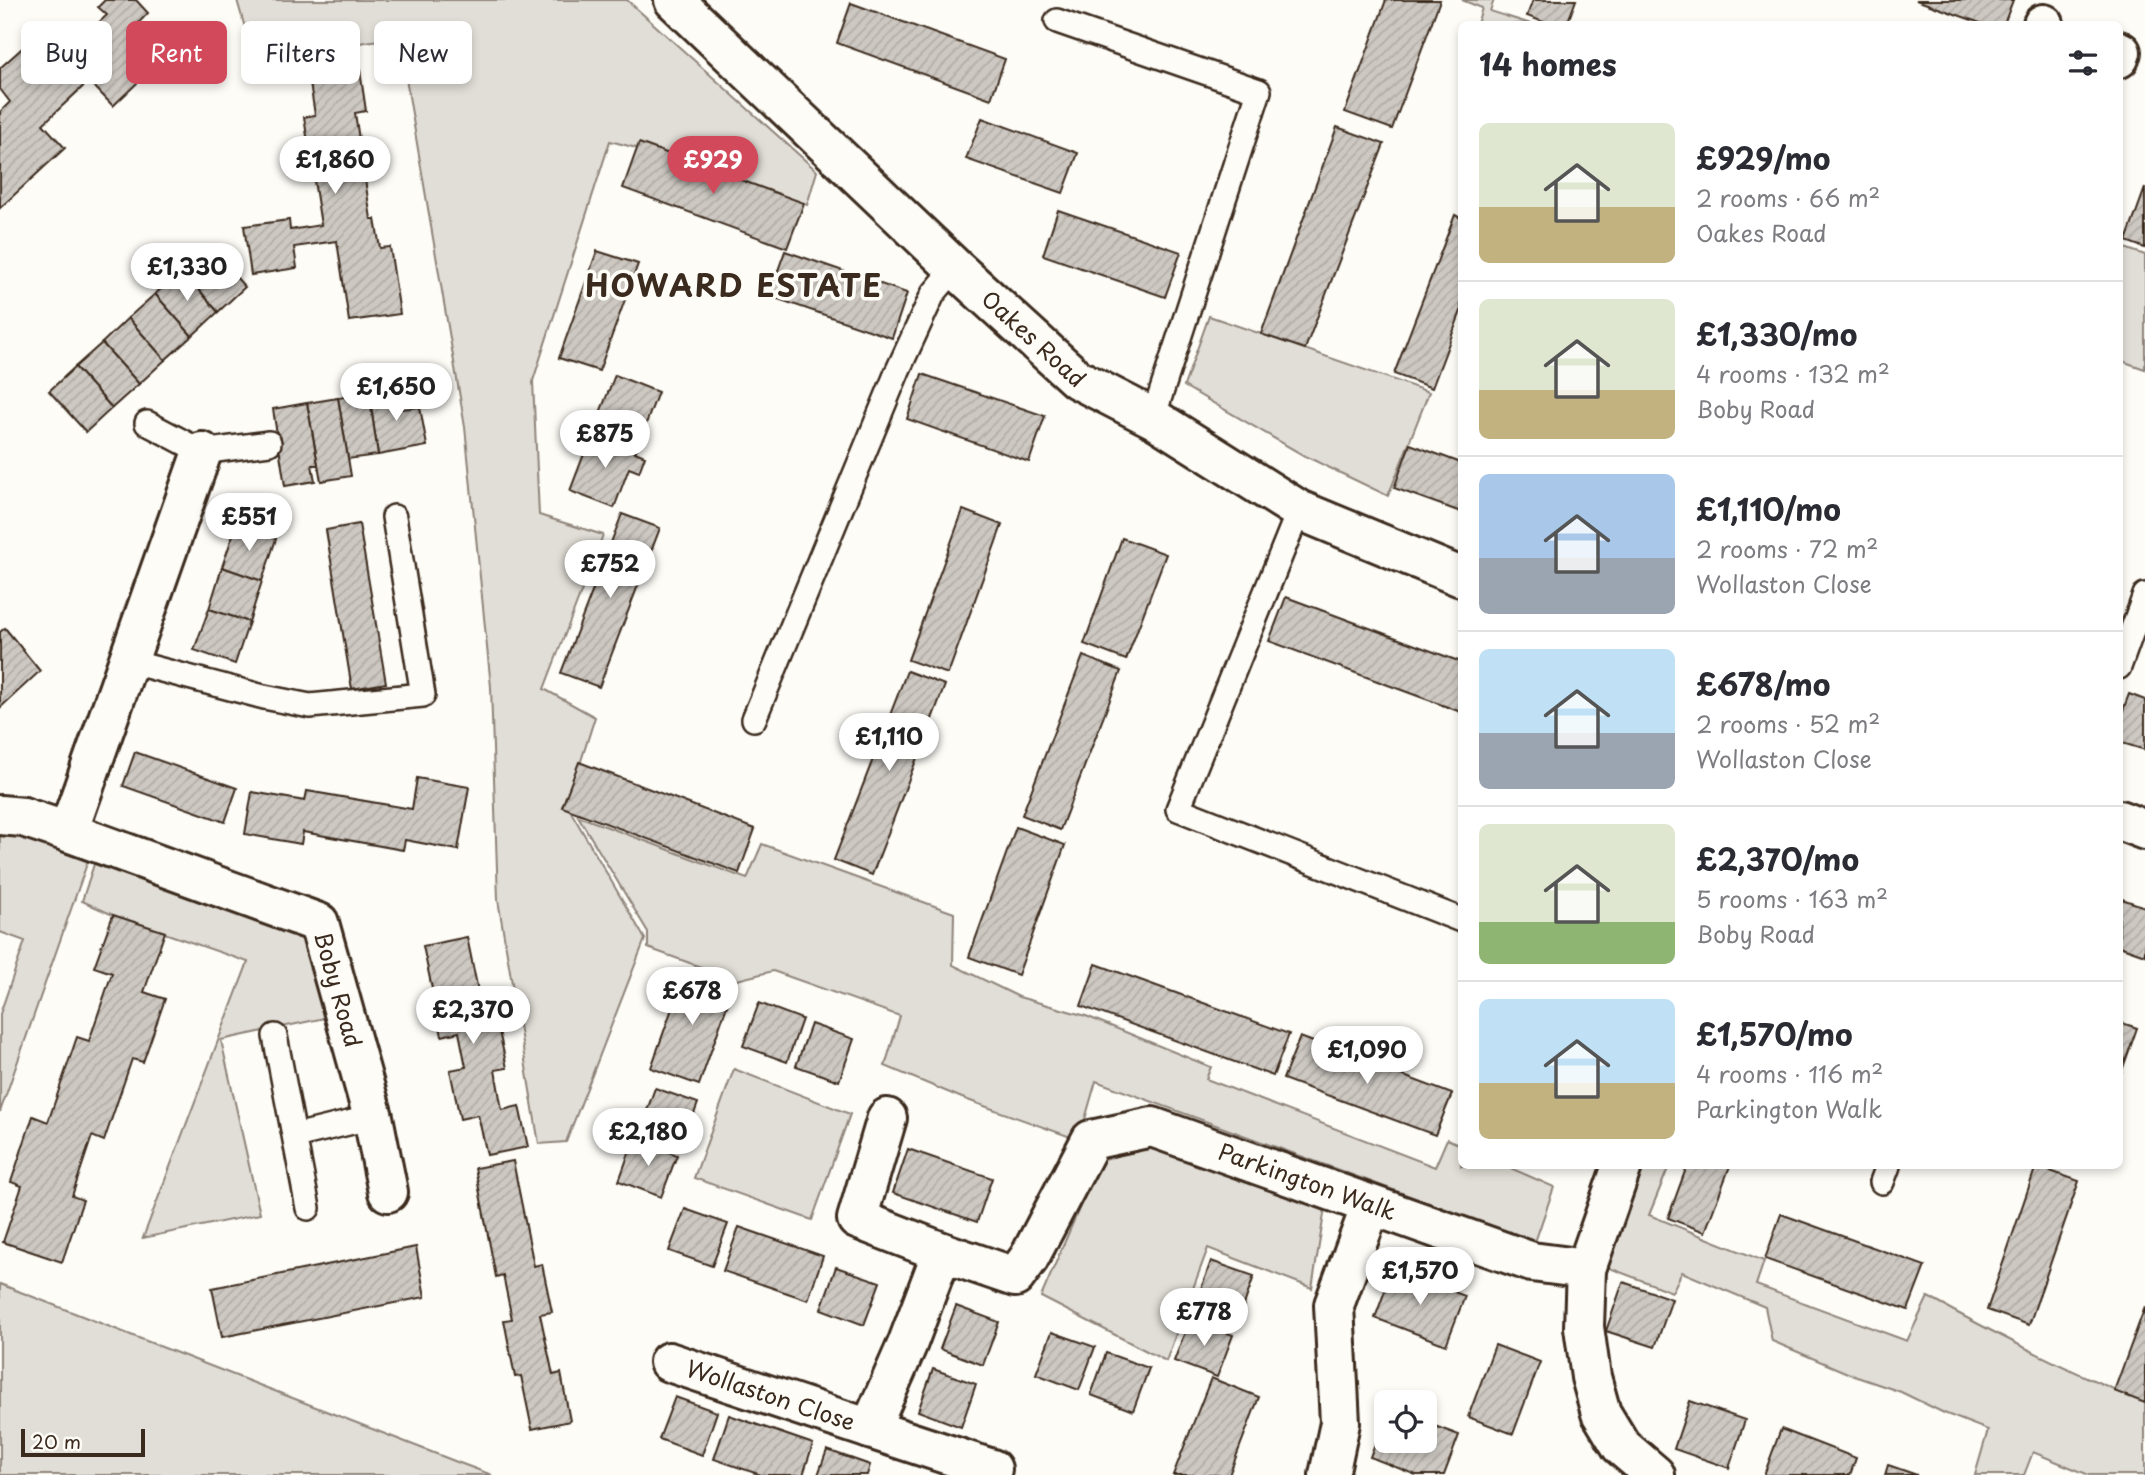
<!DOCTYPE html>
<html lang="en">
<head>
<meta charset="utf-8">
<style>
  :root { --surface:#fff; --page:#f7f7f7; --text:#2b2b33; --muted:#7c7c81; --line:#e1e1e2; --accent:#d1495b }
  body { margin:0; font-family:"Playpen Sans",sans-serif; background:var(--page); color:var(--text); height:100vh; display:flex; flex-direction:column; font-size:26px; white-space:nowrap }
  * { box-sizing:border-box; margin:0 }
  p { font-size:23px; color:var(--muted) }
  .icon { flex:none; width:38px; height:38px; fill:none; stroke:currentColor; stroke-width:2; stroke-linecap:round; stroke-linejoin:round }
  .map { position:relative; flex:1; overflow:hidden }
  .sheet { position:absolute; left:1458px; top:21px; width:665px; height:1148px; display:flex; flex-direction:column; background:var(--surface); border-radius:10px; box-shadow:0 4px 10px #0003 }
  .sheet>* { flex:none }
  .hud { position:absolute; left:21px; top:21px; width:665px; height:63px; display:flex; gap:14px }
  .fabs { position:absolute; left:1374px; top:1390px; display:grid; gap:14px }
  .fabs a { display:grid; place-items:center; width:63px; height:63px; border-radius:10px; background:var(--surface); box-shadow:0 4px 10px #0003; font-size:35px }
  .scale { position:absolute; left:21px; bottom:18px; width:124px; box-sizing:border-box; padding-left:7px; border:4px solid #3b2a1e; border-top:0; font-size:19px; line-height:24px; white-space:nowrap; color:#3b2a1e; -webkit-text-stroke:5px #fdfcf7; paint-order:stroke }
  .price { position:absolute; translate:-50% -60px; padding:0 16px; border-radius:24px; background:#fff; color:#222; font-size:23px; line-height:46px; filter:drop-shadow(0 2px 4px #0008) }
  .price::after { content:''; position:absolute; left:50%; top:42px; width:21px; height:16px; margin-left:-10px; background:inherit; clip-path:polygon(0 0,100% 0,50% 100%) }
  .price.current { background:var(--accent); color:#fff }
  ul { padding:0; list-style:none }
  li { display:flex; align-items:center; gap:21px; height:175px; padding:0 21px }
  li+li { border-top:2px solid var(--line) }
  li span { display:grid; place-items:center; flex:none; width:196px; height:140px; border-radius:10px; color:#555 }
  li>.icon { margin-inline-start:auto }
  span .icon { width:84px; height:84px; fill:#fffc; stroke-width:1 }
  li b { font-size:30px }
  h2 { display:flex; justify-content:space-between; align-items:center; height:84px; padding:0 21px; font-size:30px }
  .pill { padding:0 24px; border-radius:10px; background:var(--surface); box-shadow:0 4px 10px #0003; font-size:24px; line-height:63px }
  .pill.current { background:var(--accent); color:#fff }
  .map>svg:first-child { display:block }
  .grass { fill:#e1ded7; stroke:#8e847a; stroke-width:2 }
  .building { fill:url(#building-hatch); stroke:#3b2a1e; stroke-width:2 }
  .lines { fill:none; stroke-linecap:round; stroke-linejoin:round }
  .service-casing { stroke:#3b2a1e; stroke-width:28 }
  .minor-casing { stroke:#3b2a1e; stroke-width:44 }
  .service { stroke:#fdfcf7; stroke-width:23 }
  .minor { stroke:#fdfcf7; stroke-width:38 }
  .labels { text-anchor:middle; stroke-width:7; stroke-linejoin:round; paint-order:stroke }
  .street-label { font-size:23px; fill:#3b2a1e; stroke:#fdfcf7 }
  .district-label { font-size:30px; font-weight:bold; letter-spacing:2px; fill:#3b2a1e; stroke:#fdfcf7 }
</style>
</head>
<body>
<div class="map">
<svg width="2145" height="1475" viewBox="0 0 2145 1475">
  <defs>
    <pattern id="building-hatch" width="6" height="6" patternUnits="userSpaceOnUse" patternTransform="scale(1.75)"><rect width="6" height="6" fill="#cdc8c2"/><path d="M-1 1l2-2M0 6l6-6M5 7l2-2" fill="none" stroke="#b1aca6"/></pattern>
  </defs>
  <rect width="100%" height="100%" fill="#fdfcf7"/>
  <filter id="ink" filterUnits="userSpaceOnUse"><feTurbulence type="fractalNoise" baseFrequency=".0143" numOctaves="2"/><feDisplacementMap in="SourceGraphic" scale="14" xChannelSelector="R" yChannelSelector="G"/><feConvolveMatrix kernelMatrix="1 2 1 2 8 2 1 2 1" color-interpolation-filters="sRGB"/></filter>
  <g filter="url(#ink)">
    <g class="grass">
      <path d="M237 0H627L817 171 807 205 640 149 610 141 533 381 539 515 603 535 544 689 595 717 567 805 645 939 566 1142 539 1144 498 900 491 687 465 427 399 37 254 59Z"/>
      <path d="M1462 0H1494L1490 11 1531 24H1477L1482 8Z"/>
      <path d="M2119 246 2145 255V369L2119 360Z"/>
      <path d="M1209 316 1429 392 1388 496 1303 455 1184 386Z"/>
      <path d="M578 816 747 879 762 844 954 913 953 965 1019 997 1086 1016 1211 1067 1206 1079 1435 1167 1447 1139 1461 1145V1166H1506L1554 1187 1535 1242 1096 1081 1079 1140 962 1098 885 1066 900 1016 773 971 737 980 648 948V932Z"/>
      <path d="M0 828 90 855 0 1112V1014L25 941 0 932Z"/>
      <path d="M97 855 298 926 319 964 334 1016 221 1040 260 1214 143 1238 248 962 113 915 82 901Z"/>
      <path d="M734 1069 850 1114 812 1220 694 1178Z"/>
      <path d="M1156 1146 1326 1202 1312 1288 1208 1248 1166 1361 1041 1297 1100 1160Z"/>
      <path d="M1636 1166H1669L1649 1215 1764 1261 1756 1285 1907 1341 1928 1297C1999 1336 2070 1372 2145 1402V1475H2089L2033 1452 2024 1475H1975L1988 1430 1944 1413 1901 1392 1857 1377 1772 1341 1765 1307 1682 1272 1672 1292 1599 1264Z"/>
      <path d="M0 1284 457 1462 492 1475H0Z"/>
    </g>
    <g class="building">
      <path d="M105 0H136L148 13 130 32 158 63 113 106 89 81 43 124 65 148 0 208V112L10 102 0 89V68L47 26 69 50 107 15 98 7Z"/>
      <path d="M1386 0H1440L1392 129 1345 112Z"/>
      <path d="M1533 0H1576L1567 24H1549L1527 16Z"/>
      <path d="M1916 0H2013L2004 24H1983Z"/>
      <path d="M851 3 1005 59 991 99 837 43Z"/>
      <path d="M357 50 366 111 355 113 371 219H375L380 248 390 247 400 314 349 321 337 241 294 247 297 268 251 275 244 226 289 220 290 230 321 225 304 117 315 115 306 57Z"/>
      <path d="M982 118 1078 153 1063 193 966 159Z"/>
      <path d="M1337 127 1384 144 1305 349 1261 334Z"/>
      <path d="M639 143 804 203 787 248 623 188Z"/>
      <path d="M2145 188V248L2126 241Z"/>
      <path d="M1058 210 1181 252 1165 297 1043 255Z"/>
      <path d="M1455 215 1461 218V311L1432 388 1394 374Z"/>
      <path d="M208 246 245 287 218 312 182 270Z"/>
      <path d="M597 251 638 264 599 371 559 358Z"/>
      <path d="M785 251 907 293 892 338 769 296Z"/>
      <path d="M182 270 218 312 192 336 155 294Z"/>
      <path d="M155 294 192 336 165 360 128 318Z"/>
      <path d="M128 318 165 360 139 384 102 343Z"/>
      <path d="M102 343 139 384 112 408 75 367Z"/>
      <path d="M75 367 112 408 86 432 49 391Z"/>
      <path d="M922 374 1045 416 1029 462 907 419Z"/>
      <path d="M615 375 658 392 636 450 592 433Z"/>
      <path d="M399 388 402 409 420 407 427 446 378 455 369 393Z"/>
      <path d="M369 393 378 455 348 459 338 398Z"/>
      <path d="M338 398 351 476 321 481 307 403Z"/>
      <path d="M307 403 318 465H312L315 481 285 486 273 409Z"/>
      <path d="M592 433 636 450 635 452 645 456 639 472 629 468 614 508 570 491Z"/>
      <path d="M1410 444 1461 463V512L1394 488Z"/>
      <path d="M963 510 1002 525 948 674 908 660Z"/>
      <path d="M622 514 660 528 599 687 561 673Z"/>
      <path d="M359 524 386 683 352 689 326 530Z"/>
      <path d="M236 526 276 539 262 581 222 567Z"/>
      <path d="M1122 538 1166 554 1126 660 1084 644Z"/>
      <path d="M222 567 262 581 249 622 209 609Z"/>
      <path d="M1286 597 1461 662V712L1269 641Z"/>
      <path d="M209 609 249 622 235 664 194 650Z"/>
      <path d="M5 628 40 671 0 708V632Z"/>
      <path d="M1083 656 1121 671 1060 830 1022 815Z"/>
      <path d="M907 671 945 685 872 875 834 860Z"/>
      <path d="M2129 694 2145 700V750L2119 742V721Z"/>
      <path d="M135 752 237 788 225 822 123 786Z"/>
      <path d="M579 762 755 829 739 873 562 807Z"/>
      <path d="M417 778 469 787 458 850 405 840 403 850 303 832 301 844 245 834 252 792 305 801 307 791 412 809Z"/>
      <path d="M1016 827 1065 845 1018 975 969 957Z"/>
      <path d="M2119 898 2145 907V955L2119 946Z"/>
      <path d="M113 915 165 932 144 992 165 999 143 1062 132 1059 104 1141 92 1136 72 1196 83 1200 62 1262 3 1242 22 1186 11 1182 33 1116 48 1122 77 1037 89 1041 112 973 94 967Z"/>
      <path d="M467 937 485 1025 497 1022 507 1068 495 1070 502 1110 519 1106 528 1147 487 1155 478 1115 460 1119 450 1070 466 1067 459 1032 442 1036 423 946Z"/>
      <path d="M1096 964 1289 1034 1273 1076 1081 1006Z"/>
      <path d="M686 969 734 986 699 1085 651 1068Z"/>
      <path d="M759 1003 802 1019 787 1062 743 1046Z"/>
      <path d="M2119 1022 2137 1028 2119 1079Z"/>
      <path d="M811 1024 854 1039 839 1081 796 1066Z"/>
      <path d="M1300 1037 1452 1094 1435 1135 1283 1079Z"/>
      <path d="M655 1088 698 1103 682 1146 640 1130Z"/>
      <path d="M634 1139 677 1155 661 1197 619 1181Z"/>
      <path d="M908 1149 992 1178 977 1222 893 1193Z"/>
      <path d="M513 1161 534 1266 542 1264 552 1312 540 1314 553 1375 561 1373 570 1421 532 1429 521 1376 515 1377 504 1320 512 1319 503 1275 496 1277 475 1168Z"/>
      <path d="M1687 1166H1730L1705 1232 1668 1218Z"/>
      <path d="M2036 1166 2079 1181 2029 1325 1987 1310Z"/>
      <path d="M685 1209 728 1224 712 1266 669 1251Z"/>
      <path d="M1781 1214 1925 1266 1908 1310 1765 1259Z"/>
      <path d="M739 1227 823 1256 808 1300 723 1271Z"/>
      <path d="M416 1247 425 1297 222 1337 212 1288Z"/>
      <path d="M1211 1261 1254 1276 1239 1319 1196 1303Z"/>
      <path d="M836 1267 880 1282 864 1325 821 1309Z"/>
      <path d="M1393 1269 1465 1296 1446 1345 1375 1318Z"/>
      <path d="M1623 1282 1672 1299 1655 1347 1606 1331Z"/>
      <path d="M956 1306 999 1322 983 1365 940 1349Z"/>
      <path d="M2145 1307V1403L2114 1391Z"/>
      <path d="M1190 1319 1233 1335 1217 1377 1174 1361Z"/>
      <path d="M1052 1332 1095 1347 1079 1390 1036 1374Z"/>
      <path d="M1495 1345 1540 1362 1513 1434 1468 1417Z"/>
      <path d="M1106 1353 1149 1368 1133 1411 1091 1395Z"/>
      <path d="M933 1369 976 1384 961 1427 918 1411Z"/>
      <path d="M1211 1378 1259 1397 1229 1475H1173Z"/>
      <path d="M675 1397 717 1412 702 1455 659 1439Z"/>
      <path d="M1690 1401 1745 1420 1729 1468 1674 1449Z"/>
      <path d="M1386 1414V1440H1424V1422L1459 1435 1444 1475H1416L1370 1457Z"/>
      <path d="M729 1415 813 1444 803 1475H761L714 1459Z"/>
      <path d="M1781 1429 1856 1458 1850 1475H1764Z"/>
      <path d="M827 1450 870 1465 867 1475H818Z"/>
      <path d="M1888 1465 1917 1475H1885Z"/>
    </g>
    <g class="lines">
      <g class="service-casing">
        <g id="service">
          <path d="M1057 21 1259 91 1153 418"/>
          <path d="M147 423 202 452 269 443"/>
          <path d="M1299 510 1178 809 1461 920"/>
          <path d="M127 661 264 697 310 706 423 695 394 517"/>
          <path d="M2119 667 2145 595"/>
          <path d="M754 719 898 370 933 294 955 268"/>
          <path d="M275 1036 308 1208"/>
          <path d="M295 1136 373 1117"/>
          <path d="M1882 1182 1888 1166"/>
        </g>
      </g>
      <g class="minor-casing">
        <g id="minor">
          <path id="s1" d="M674 0 955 268 1077 379 1153 418 1299 510 1461 577"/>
          <path d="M2043 24H2044"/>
          <path d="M2119 51 2121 52 2119 58"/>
          <path d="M0 815 23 817 68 832 202 452"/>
          <path d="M2119 820 2145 830"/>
          <path id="s2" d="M68 832 319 923 373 1117 388 1192"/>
          <path d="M887 1118 857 1219 942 1252"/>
          <path d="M1622 1166 1586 1269 1584 1327 1591 1377 1601 1413 1621 1446 1655 1475"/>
          <path id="s3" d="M669 1362 870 1429 907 1345 942 1252 1015 1277 1029 1258 1091 1140 1152 1127 1532 1262 1586 1269"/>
          <path d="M870 1429 992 1469"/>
          <path d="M1329 1475 1340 1423 1334 1305 1371 1206"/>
        </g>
      </g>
      <use href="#service" class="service"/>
      <use href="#minor" class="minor"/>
    </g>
  </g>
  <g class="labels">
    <g class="street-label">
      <text dy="8" stroke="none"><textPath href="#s1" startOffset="494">Oakes Road</textPath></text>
      <text dy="8" stroke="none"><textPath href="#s2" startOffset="336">Boby Road</textPath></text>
      <text dy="8" stroke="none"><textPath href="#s3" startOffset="864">Parkington Walk</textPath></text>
      <text dy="8" stroke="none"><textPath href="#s3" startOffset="107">Wollaston Close</textPath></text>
    </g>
    <g class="district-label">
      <text x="734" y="297">HOWARD ESTATE</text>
    </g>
  </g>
</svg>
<div class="fabs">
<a><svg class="icon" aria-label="locate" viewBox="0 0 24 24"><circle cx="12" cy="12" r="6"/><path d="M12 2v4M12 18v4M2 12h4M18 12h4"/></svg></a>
</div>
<div class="scale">20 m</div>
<b class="price" style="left:335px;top:196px">£1,860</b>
<b class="price current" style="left:713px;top:196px">£929</b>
<b class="price" style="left:187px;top:303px">£1,330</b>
<b class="price" style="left:396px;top:423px">£1,650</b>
<b class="price" style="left:605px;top:470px">£875</b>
<b class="price" style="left:249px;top:553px">£551</b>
<b class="price" style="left:610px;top:600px">£752</b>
<b class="price" style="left:889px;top:773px">£1,110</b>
<b class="price" style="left:692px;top:1027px">£678</b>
<b class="price" style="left:473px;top:1046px">£2,370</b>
<b class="price" style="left:1367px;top:1086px">£1,090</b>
<b class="price" style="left:648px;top:1168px">£2,180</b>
<b class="price" style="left:1420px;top:1307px">£1,570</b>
<b class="price" style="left:1204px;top:1348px">£778</b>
<div class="hud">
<a class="pill">Buy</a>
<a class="pill current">Rent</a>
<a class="pill">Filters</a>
<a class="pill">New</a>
</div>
<section class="sheet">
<h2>14 homes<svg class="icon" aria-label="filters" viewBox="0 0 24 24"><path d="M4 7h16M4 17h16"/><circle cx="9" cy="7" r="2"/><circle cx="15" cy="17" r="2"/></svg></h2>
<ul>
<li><span style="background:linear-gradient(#dfe7d0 60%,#c2b280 0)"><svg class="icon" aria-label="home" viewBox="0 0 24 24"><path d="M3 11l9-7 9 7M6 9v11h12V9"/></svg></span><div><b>£929/mo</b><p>2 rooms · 66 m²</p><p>Oakes Road</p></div></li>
<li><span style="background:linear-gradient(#dfe7d0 65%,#c2b280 0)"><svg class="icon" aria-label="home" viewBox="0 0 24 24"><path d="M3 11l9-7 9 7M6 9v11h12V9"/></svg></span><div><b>£1,330/mo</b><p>4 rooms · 132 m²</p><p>Boby Road</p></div></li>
<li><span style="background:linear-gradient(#a9c7e8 60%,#9aa5b1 0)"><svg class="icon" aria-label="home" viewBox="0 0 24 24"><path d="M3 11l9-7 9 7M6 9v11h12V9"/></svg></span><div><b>£1,110/mo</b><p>2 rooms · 72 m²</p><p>Wollaston Close</p></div></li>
<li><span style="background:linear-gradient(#bfe0f5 60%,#9aa5b1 0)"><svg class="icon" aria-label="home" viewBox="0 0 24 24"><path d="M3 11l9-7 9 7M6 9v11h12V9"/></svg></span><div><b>£678/mo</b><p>2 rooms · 52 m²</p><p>Wollaston Close</p></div></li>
<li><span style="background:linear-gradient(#dfe7d0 70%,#8fb573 0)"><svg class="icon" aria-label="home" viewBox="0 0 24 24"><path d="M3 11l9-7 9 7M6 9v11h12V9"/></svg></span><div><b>£2,370/mo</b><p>5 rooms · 163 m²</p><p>Boby Road</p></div></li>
<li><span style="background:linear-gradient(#bfe0f5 60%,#c2b280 0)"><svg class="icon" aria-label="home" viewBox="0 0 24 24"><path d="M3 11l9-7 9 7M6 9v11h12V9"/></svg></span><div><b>£1,570/mo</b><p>4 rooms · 116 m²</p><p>Parkington Walk</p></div></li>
</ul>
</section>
</div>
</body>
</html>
